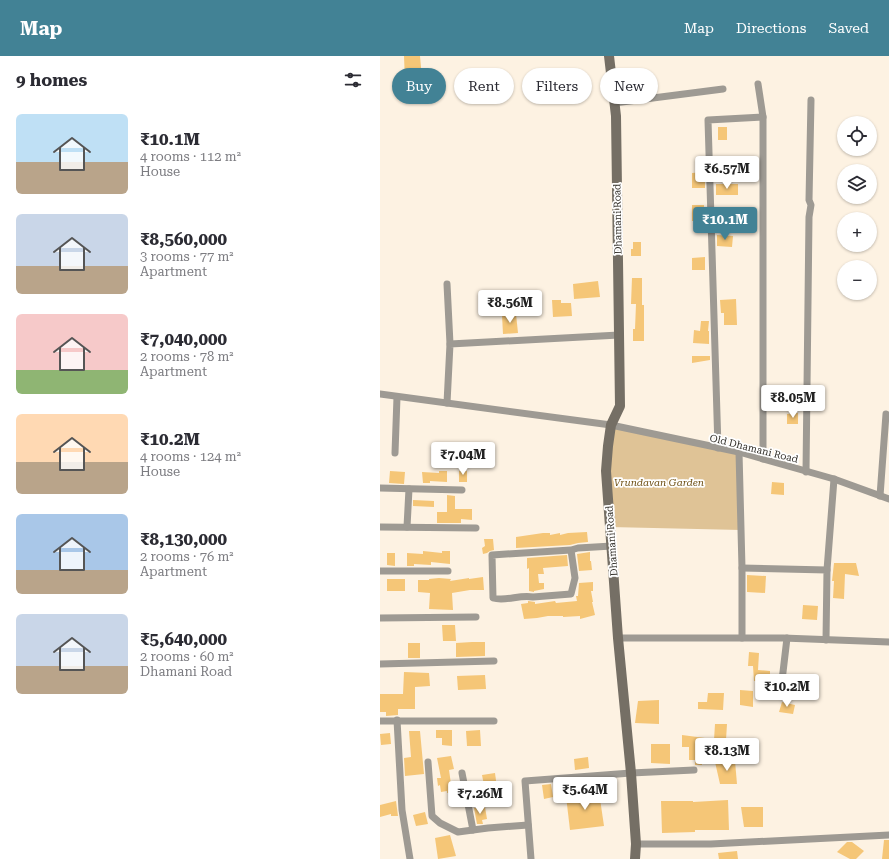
<!DOCTYPE html>
<html lang="en">
<head>
<meta charset="utf-8">
<style>
  :root { --surface:#fff; --page:#f7f7f7; --text:#2b2b33; --muted:#7c7c81; --accent:#428295 }
  body { margin:0; font-family:"Roboto Serif",serif; background:var(--page); color:var(--text); height:100vh; display:flex; flex-direction:column; font-size:15px; white-space:nowrap }
  * { box-sizing:border-box; margin:0 }
  p { font-size:13px; color:var(--muted) }
  .icon { flex:none; width:22px; height:22px; fill:none; stroke:currentColor; stroke-width:2; stroke-linecap:round; stroke-linejoin:round }
  .map { position:relative; flex:1; overflow:hidden }
  .panel { display:flex; flex-direction:column; background:var(--surface); width:380px }
  .panel>* { flex:none }
  .hud { position:absolute; left:12px; top:12px; width:380px; height:36px; display:flex; gap:8px }
  .buttons { position:absolute; left:457px; top:60px; display:grid; gap:8px }
  .buttons a { display:grid; place-items:center; width:40px; height:40px; border-radius:50%; background:var(--surface); box-shadow:0 1px 3px #0004; font-size:20px }
  .price { position:absolute; translate:-50% -34px; padding:0 9px; border-radius:4px; background:#fff; color:#222; font-size:13px; line-height:26px; filter:drop-shadow(0 1px 2px #0008) }
  .price::after { content:''; position:absolute; left:50%; top:24px; width:12px; height:9px; margin-left:-6px; background:inherit; clip-path:polygon(0 0,100% 0,50% 100%) }
  .price.on { background:var(--accent); color:#fff }
  ul { padding:0; list-style:none }
  li { display:flex; align-items:center; gap:12px; height:100px; padding:0 16px }
  li span { display:grid; place-items:center; flex:none; width:112px; height:80px; border-radius:6px; color:#555 }
  li>.icon { margin-inline-start:auto }
  span .icon { width:48px; height:48px; fill:#fffc; stroke-width:1 }
  li b { font-size:17px }
  h2 { display:flex; justify-content:space-between; align-items:center; height:48px; padding:0 16px; font-size:17px }
  .pill { padding:0 14px; border-radius:18px; background:var(--surface); box-shadow:0 1px 3px #0004; font-size:14px; line-height:36px }
  .pill.on { background:var(--accent); color:#fff }
  header { display:flex; align-items:center; gap:24px; box-sizing:border-box; height:56px; padding:0 20px; background:var(--accent); color:#fff }
  header strong { font-size:19px }
  nav { display:flex; gap:22px; margin-inline-start:auto; font-size:14px }
  main { display:flex; flex:1; min-height:0 }
  .map>svg:first-child { display:block }
  .green { fill:#dfc396 }
  .building { fill:#f5c677 }
  .lines { fill:none; stroke-linecap:round; stroke-linejoin:round }
  .street { stroke:#9e9a93; stroke-width:7 }
  .secondary { stroke:#756f65; stroke-width:10 }
  .labels { text-anchor:middle; stroke-width:3.5; stroke-linejoin:round; paint-order:stroke }
  .street-label { font-size:10px; fill:#322f29; stroke:#fff }
  .park-label { font-size:10px; font-style:italic; fill:#6e4f13; stroke:#fff }
</style>
</head>
<body>
<header>
<strong>Map</strong>
<nav><a>Map</a><a>Directions</a><a>Saved</a></nav>
</header>
<main>
<section class="panel">
<h2>9 homes<svg class="icon" aria-label="filters" viewBox="0 0 24 24"><path d="M4 7h16M4 17h16"/><circle cx="9" cy="7" r="2"/><circle cx="15" cy="17" r="2"/></svg></h2>
<ul>
<li><span style="background:linear-gradient(#bfe0f5 60%,#b9a48a 0)"><svg class="icon" aria-label="home" viewBox="0 0 24 24"><path d="M3 11l9-7 9 7M6 9v11h12V9"/></svg></span><div><b>₹10.1M</b><p>4 rooms · 112 m²</p><p>House</p></div></li>
<li><span style="background:linear-gradient(#c9d6e8 65%,#b9a48a 0)"><svg class="icon" aria-label="home" viewBox="0 0 24 24"><path d="M3 11l9-7 9 7M6 9v11h12V9"/></svg></span><div><b>₹8,560,000</b><p>3 rooms · 77 m²</p><p>Apartment</p></div></li>
<li><span style="background:linear-gradient(#f6c9c9 70%,#8fb573 0)"><svg class="icon" aria-label="home" viewBox="0 0 24 24"><path d="M3 11l9-7 9 7M6 9v11h12V9"/></svg></span><div><b>₹7,040,000</b><p>2 rooms · 78 m²</p><p>Apartment</p></div></li>
<li><span style="background:linear-gradient(#ffd9b3 60%,#b9a48a 0)"><svg class="icon" aria-label="home" viewBox="0 0 24 24"><path d="M3 11l9-7 9 7M6 9v11h12V9"/></svg></span><div><b>₹10.2M</b><p>4 rooms · 124 m²</p><p>House</p></div></li>
<li><span style="background:linear-gradient(#a9c7e8 70%,#b9a48a 0)"><svg class="icon" aria-label="home" viewBox="0 0 24 24"><path d="M3 11l9-7 9 7M6 9v11h12V9"/></svg></span><div><b>₹8,130,000</b><p>2 rooms · 76 m²</p><p>Apartment</p></div></li>
<li><span style="background:linear-gradient(#c9d6e8 65%,#b9a48a 0)"><svg class="icon" aria-label="home" viewBox="0 0 24 24"><path d="M3 11l9-7 9 7M6 9v11h12V9"/></svg></span><div><b>₹5,640,000</b><p>2 rooms · 60 m²</p><p>Dhamani Road</p></div></li>
</ul>
</section>
<div class="map">
<svg width="509" height="803" viewBox="0 0 509 803">
  <rect width="100%" height="100%" fill="#fdf2e2"/>
  <path class="green" d="M231 369 359 396 361 474 230 471Z"/>
  <g class="building">
    <path d="M24 0H40L42 23 25 26Z"/>
    <rect x="338" y="71" width="9" height="13"/>
    <path d="M325 116V132H312V117Z"/>
    <rect x="336" y="128" width="22" height="11"/>
    <rect x="312" y="149" width="12" height="16"/>
    <path d="M337 179 353 180 352 191 337 190Z"/>
    <path d="M253 186H261V200H251V193H253Z"/>
    <path d="M325 201V214H312V202Z"/>
    <path d="M252 222H262V249H264V285H253V273H255L256 248H251Z"/>
    <path d="M218 225 220 241 194 243 193 228Z"/>
    <path d="M356 243 357 269H344V257H341L340 244Z"/>
    <path d="M172 244H181V247H191L192 260 173 261Z"/>
    <path d="M136 258 138 277 123 278 122 259Z"/>
    <path d="M321 265H329L328 275H329V288L313 287 314 274 320 275Z"/>
    <path d="M312 300H330V304L312 307Z"/>
    <path d="M418 357V368H407V358Z"/>
    <path d="M10 415 25 416 24 428 9 427Z"/>
    <path d="M59 415H67V426L50 425V427H43L42 416 59 417Z"/>
    <rect x="79" y="415" width="8" height="11"/>
    <path d="M392 426 404 427V439L391 438Z"/>
    <path d="M67 439 75 440V453H92V464L81 463V467H57V456H67Z"/>
    <path d="M33 444 54 445V451L33 450Z"/>
    <path d="M207 476 208 486 198 487 190 489 136 492V481L163 477H170V479L180 477V479L188 477Z"/>
    <path d="M104 483H113L114 494 110 495 107 497 103 498 102 492 105 490Z"/>
    <path d="M43 495 62 497V495H70V508L51 506V509L34 508V510H27V497L43 498Z"/>
    <path d="M210 496V505H211L212 514 199 515 197 498Z"/>
    <path d="M7 497H15V510L7 509Z"/>
    <path d="M187 499 188 510 163 512 164 518H158L159 527H164V533L154 535V536L149 535V512L147 513V502Z"/>
    <path d="M454 507H476L479 520 465 518 464 543 453 542 454 525H452Z"/>
    <path d="M367 519 386 520 385 537 367 536Z"/>
    <path d="M103 521 104 534H90L72 537 73 554 49 553 50 537 38 536V524H49V523L59 522 71 523 70 525 89 522V523Z"/>
    <rect x="7" y="523" width="18" height="12"/>
    <path d="M213 526V535H211L213 546H212L215 559 200 563V560L183 561V560H168L157 562 144 563 141 548 148 547V545L155 546V548L175 545 176 547 197 545 196 540H198L199 527Z"/>
    <path d="M423 549 438 550 437 564 422 563Z"/>
    <path d="M62 569H75L76 585H63Z"/>
    <path d="M92 586H105V600L76 601V587Z"/>
    <rect x="28" y="587" width="12" height="15"/>
    <path d="M369 596 379 597 378 614 390 615V626L374 625 373 610H368Z"/>
    <path d="M24 616 49 617 50 630 35 631V653H18V659L6 660V656H0V638H23Z"/>
    <path d="M105 619 106 633 78 634 77 620Z"/>
    <path d="M360 634 373 635V651L360 649Z"/>
    <path d="M328 637H344L343 654 318 653V646H327Z"/>
    <path d="M279 644V668L255 667 258 645Z"/>
    <path d="M402 646 415 649 413 658 399 656Z"/>
    <path d="M335 668H347L346 684H334Z"/>
    <path d="M56 674H72V690L62 689V682H56Z"/>
    <path d="M100 674 101 690H87L86 675Z"/>
    <path d="M29 675H40L44 718 25 720 24 702 31 701Z"/>
    <path d="M10 677 11 688 1 689 0 678Z"/>
    <path d="M302 679 325 682V691H321L322 709H315V704H309V691H302Z"/>
    <path d="M271 688H290V708L271 707Z"/>
    <path d="M71 700 74 713 69 714 71 728 74 727 76 736 67 737V735L61 736 60 729 58 730 57 722H61L57 702Z"/>
    <path d="M208 701 209 712 195 714 194 703Z"/>
    <path d="M355 705 357 728H340L335 706Z"/>
    <path d="M115 717 117 732 105 734 102 719Z"/>
    <path d="M171 728 173 741 164 743 162 729Z"/>
    <path d="M219 736 224 770 190 774 186 740Z"/>
    <path d="M348 744 349 774H315V776L282 777 281 745H313V746Z"/>
    <path d="M16 745 18 760H11V758L0 761V749Z"/>
    <path d="M105 751 107 763 102 764 103 768H97L94 752Z"/>
    <path d="M361 751H383V771H364Z"/>
    <path d="M45 756 48 768 36 770 33 759Z"/>
    <path d="M70 779 76 800 58 803 55 782Z"/>
    <path d="M504 784H509V803H502Z"/>
    <path d="M467 786H472L484 795 476 803H470L457 796Z"/>
    <path d="M357 795 358 803H339L338 797Z"/>
  </g>
  <g class="lines">
    <g class="street">
      <path d="M378 28 383 61"/>
      <path d="M234 47 343 33"/>
      <path d="M67 228 70 288"/>
      <path d="M0 338 231 369 359 396 454 423 509 443"/>
      <path d="M67 347 70 288 239 279"/>
      <path d="M338 392 328 64 383 61V403"/>
      <path d="M359 396 362 512V582"/>
      <path d="M15 397 17 341"/>
      <path d="M426 416 429 161 431 149 429 144 431 44"/>
      <path d="M0 432 82 434"/>
      <path d="M500 440 506 358"/>
      <path d="M0 471 96 472"/>
      <path d="M27 471 29 433"/>
      <path d="M191 494 112 499 113 542C126 546 140 538 153 541L191 538 195 522 191 494 198 492 232 490"/>
      <path d="M362 512 447 514 446 584"/>
      <path d="M447 514 454 423"/>
      <path d="M0 515H68"/>
      <path d="M0 562 96 561"/>
      <path d="M238 582H403L509 586"/>
      <path d="M0 608 114 605"/>
      <path d="M401 633 407 582"/>
      <path d="M17 664 22 754 30 803"/>
      <path d="M0 665H114"/>
      <path d="M48 706 52 760 60 767 78 776 108 772 148 769"/>
      <path d="M82 717 93 774"/>
      <path d="M256 788H331L509 779"/>
      <path d="M151 803 145 725 251 717 314 714"/>
    </g>
    <path class="secondary" d="M229 0 236 60 240 350 231 369 228 390 226 415 238 582 251 717 256 788 255 803"/>
  </g>
  <g class="labels">
    <g class="street-label">
      <text transform="translate(237 163) rotate(-91)" y="4">Dhamani Road</text>
      <text transform="translate(374 392) rotate(14)" y="4">Old Dhamani Road</text>
      <text transform="translate(231 485) rotate(-94)" y="4">Dhamani Road</text>
    </g>
    <g class="park-label">
      <text x="279" y="430">Vrundavan Garden</text>
    </g>
  </g>
</svg>
<div class="buttons">
<a><svg class="icon" aria-label="locate" viewBox="0 0 24 24"><circle cx="12" cy="12" r="6"/><path d="M12 2v4M12 18v4M2 12h4M18 12h4"/></svg></a>
<a><svg class="icon" aria-label="layers" viewBox="0 0 24 24"><path d="M12 4l9 5-9 5-9-5zM3 14l9 5 9-5"/></svg></a>
<a>+</a>
<a>−</a>
</div>
<b class="price" style="left:347px;top:134px">₹6.57M</b>
<b class="price on" style="left:345px;top:185px">₹10.1M</b>
<b class="price" style="left:130px;top:268px">₹8.56M</b>
<b class="price" style="left:413px;top:363px">₹8.05M</b>
<b class="price" style="left:83px;top:420px">₹7.04M</b>
<b class="price" style="left:407px;top:652px">₹10.2M</b>
<b class="price" style="left:347px;top:716px">₹8.13M</b>
<b class="price" style="left:205px;top:755px">₹5.64M</b>
<b class="price" style="left:100px;top:759px">₹7.26M</b>
<div class="hud">
<a class="pill on">Buy</a>
<a class="pill">Rent</a>
<a class="pill">Filters</a>
<a class="pill">New</a>
</div>
</div>
</main>
</body>
</html>
